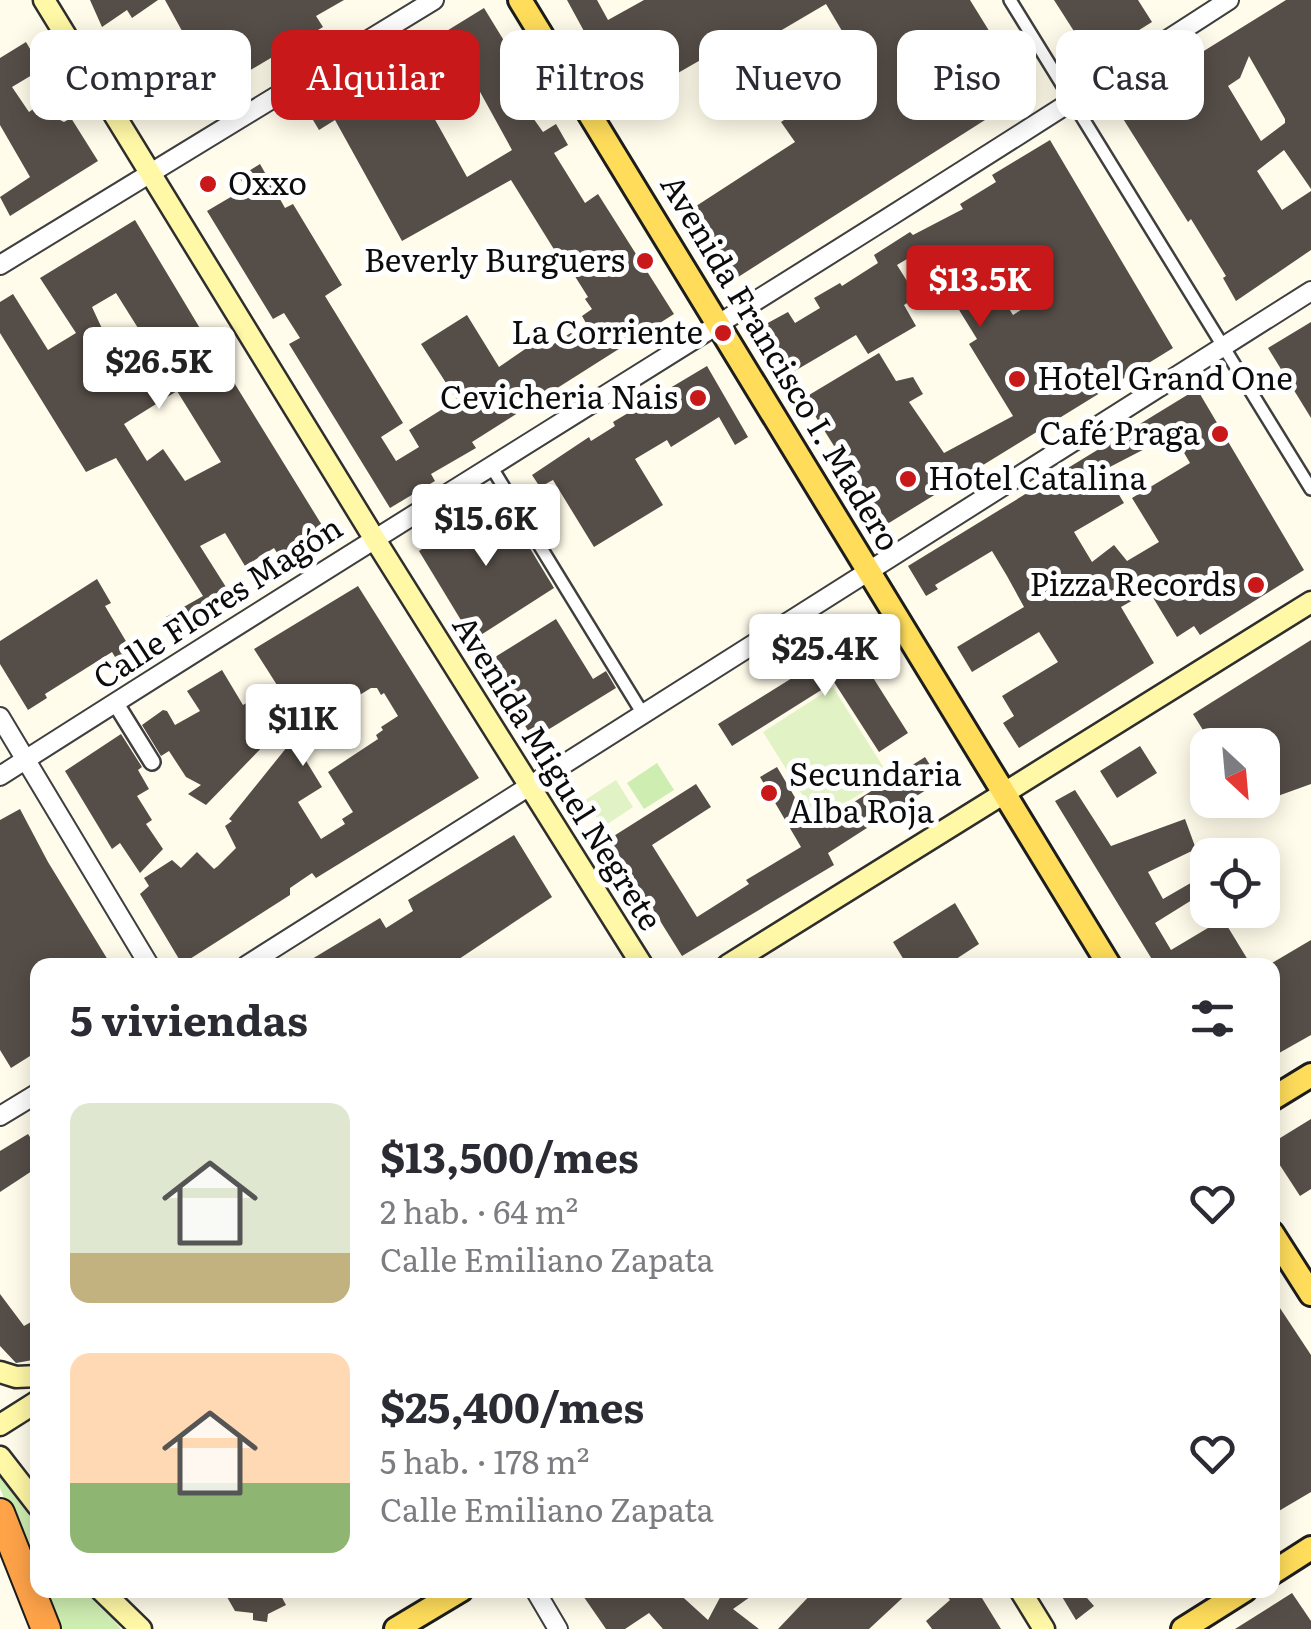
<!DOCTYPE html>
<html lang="es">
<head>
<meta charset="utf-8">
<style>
  :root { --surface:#fff; --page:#f7f7f7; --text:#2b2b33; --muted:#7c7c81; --accent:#c8181a }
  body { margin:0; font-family:Literata,serif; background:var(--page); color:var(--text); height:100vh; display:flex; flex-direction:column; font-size:38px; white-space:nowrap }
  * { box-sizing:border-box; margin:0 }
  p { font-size:32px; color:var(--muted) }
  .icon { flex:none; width:55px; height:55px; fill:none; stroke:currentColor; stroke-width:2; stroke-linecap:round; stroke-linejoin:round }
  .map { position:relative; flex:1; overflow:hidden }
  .sheet { position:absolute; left:30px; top:958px; width:1250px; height:640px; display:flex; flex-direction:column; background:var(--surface); border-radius:20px; box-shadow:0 5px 25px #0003 }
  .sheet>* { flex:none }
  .banner { position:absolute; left:30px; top:30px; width:1252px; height:90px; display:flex; gap:20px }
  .needle { width:65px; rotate:154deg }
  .tools { position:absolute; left:1190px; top:728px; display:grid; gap:20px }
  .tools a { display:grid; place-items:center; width:90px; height:90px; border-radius:20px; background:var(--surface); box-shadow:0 5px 25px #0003; font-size:50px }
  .price { position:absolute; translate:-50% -85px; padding:0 22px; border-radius:10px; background:#fff; color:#222; font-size:32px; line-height:65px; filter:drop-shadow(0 2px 5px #0008) }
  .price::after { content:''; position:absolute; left:50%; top:60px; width:30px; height:22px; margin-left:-15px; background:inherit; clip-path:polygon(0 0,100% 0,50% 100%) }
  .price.current { background:var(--accent); color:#fff }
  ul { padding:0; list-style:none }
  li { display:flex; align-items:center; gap:30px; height:250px; padding:0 40px }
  li span { display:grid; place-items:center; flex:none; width:280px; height:200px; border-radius:20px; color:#555 }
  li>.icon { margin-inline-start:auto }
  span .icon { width:120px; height:120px; fill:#fffc; stroke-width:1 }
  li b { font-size:42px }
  h2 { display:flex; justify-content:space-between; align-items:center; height:120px; padding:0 40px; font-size:42px }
  .chip { padding:0 35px; border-radius:20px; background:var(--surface); box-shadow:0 5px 25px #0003; font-size:35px; line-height:90px }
  .chip.current { background:var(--accent); color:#fff }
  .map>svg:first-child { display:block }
  .green { fill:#ceedb1 }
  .pitch { fill:#e1f3c4 }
  .building { fill:#554d47; fill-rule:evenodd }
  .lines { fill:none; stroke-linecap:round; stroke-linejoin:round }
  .pedestrian-casing { stroke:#3f3f3f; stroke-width:16 }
  .minor-casing { stroke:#3f3f3f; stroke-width:20 }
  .tertiary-casing { stroke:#3f3f3f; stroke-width:22 }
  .secondary-casing { stroke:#2e2e2e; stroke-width:25 }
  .primary-casing { stroke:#1d1d1d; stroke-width:28 }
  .motorway-casing { stroke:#1d1d1d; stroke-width:32 }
  .pedestrian { stroke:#fff; stroke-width:11 }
  .minor { stroke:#fff; stroke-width:15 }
  .tertiary { stroke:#fff; stroke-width:18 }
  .secondary { stroke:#fff8a6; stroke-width:20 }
  .primary { stroke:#ffdd5b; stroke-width:22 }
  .motorway { stroke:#ffa349; stroke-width:28 }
  .poi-dot { fill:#c8181a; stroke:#fff; stroke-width:4 }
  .labels { text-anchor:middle; stroke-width:10; stroke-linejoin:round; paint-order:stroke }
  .poi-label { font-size:32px; fill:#0c0c0c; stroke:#fff; text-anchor:end }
  .street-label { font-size:32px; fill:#0c0c0c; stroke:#fff }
</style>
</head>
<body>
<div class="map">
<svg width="1311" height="1629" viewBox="0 0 1311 1629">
  <rect width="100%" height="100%" fill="#fffceb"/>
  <g class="green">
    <path d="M657 763 674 790 644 809 627 783Z"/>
    <path d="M0 1472 37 1522V1580L0 1488Z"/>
    <path d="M41 1590H89L121 1629H57Z"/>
  </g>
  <g class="pitch">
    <path d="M833 687 889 776 818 820 763 732Z"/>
    <path d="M616 780 633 807 603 827 585 800Z"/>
  </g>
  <g class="building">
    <path d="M90 0H158L132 18 127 10 102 27Z"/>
    <path d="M165 0H344L316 16 323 27 215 91Z"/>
    <path d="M567 0H597L608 20 644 0H970L1009 63 1000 69 1018 99 735 279 690 210 795 142 781 122 823 94 803 63 845 36 826 4 775 34 780 43 776 46 787 64 753 86 749 80 730 92 704 58 624 104 615 90 640 75 631 58 604 71 582 35 585 33Z"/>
    <path d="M1054 0H1138L1152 22 1099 55 1086 50Z"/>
    <path d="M1286 0H1311V189L1284 150 1257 171 1282 210 1311 191V250L1236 301 1223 278 1226 276 1191 219 1188 222 1115 106ZM1249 56 1285 119V123L1261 141 1228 86 1240 78Z"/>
    <path d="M484 8 541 101 526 108 543 132 556 124 568 145 554 153 585 203 598 194 674 314 472 442 476 448 431 474 435 481 390 508 289 344 300 338 284 313 273 319 207 211 246 188 239 177 260 164 285 208 293 204 342 285 325 296 403 423 381 437 396 461 419 447 409 430 457 400 421 344 467 315 499 367 537 341 544 338 549 347 586 323 582 316 592 309 585 299 588 297 571 270 568 272 511 180 402 241 335 120 319 130 310 115ZM479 90 512 150 467 177 433 116Z"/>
    <path d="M145 39 167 68 153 76 143 66 126 75 115 57Z"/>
    <path d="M26 42 42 69 12 87 29 112 46 100 60 120 64 122 71 118 98 161 10 216 0 197 30 177 0 125V58Z"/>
    <path d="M1050 140 1173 348 884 526 804 398 879 353 896 381 913 377 923 394 909 402 944 453 1013 416 969 344 977 339 922 250 897 265 917 297 904 305 916 326 868 354 856 335 793 372 764 325 788 312 795 323 820 308 814 298 840 283 842 286 878 263 874 255 910 232 913 235 963 209 960 204 996 182 992 175ZM1022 260 1043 296 1013 315 991 280Z"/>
    <path d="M135 220 201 330 168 351 188 384 222 363 328 535 309 546 306 541 279 556 274 548 245 566 225 533 200 546 231 595 175 632 166 617 203 596 116 458 86 472 0 333V302L13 294 48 350 76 333 40 278ZM116 293 148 344 101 375 84 347 105 335 92 307ZM177 391 221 462 185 481 163 449 147 461 124 424Z"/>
    <path d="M1311 322V418L1268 348Z"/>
    <path d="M707 366 748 437 735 445 719 417 671 447 667 440 635 459 663 505 594 547 553 480 540 487 532 475 589 437 591 441 615 426 613 422Z"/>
    <path d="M1197 389 1304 570 1200 635 1194 626 1177 637 1149 591 1121 607 1154 663 1019 748 1003 723 1014 716 1002 696 1058 662 1039 632 972 672 957 647 1024 607 1007 576 992 551 935 585 938 589 926 596 908 566ZM1176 439 1190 463 1132 498 1159 542 1127 561 1114 545 1092 562 1074 532 1124 503 1104 470 1160 441 1164 447Z"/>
    <path d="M499 497 554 588 473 640 419 551Z"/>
    <path d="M97 579 111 603 105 606 136 658 121 667 112 652 45 694 47 698 28 710 0 664V641Z"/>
    <path d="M358 586 479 778 316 878 312 873 290 888V895L182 964 140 894 149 886 144 878 172 860 181 868 197 852 214 869 218 866 236 848 225 826 232 821 229 819 287 747 274 735 206 805 188 794 201 785 186 777 169 751 161 756 142 725 163 710 167 711 175 725 200 711 187 691 222 670 243 705 277 685 254 649ZM371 688H377L381 695 384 693 398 716 381 727 383 730 376 735 378 739 328 772 353 812 342 819 345 824 321 839 298 802 322 787 286 728 339 694 345 704Z"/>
    <path d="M556 619 593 679 606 671 616 688 533 739 487 662Z"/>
    <path d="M848 638 908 733 879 752 834 682 732 746 718 724 821 660 819 657Z"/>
    <path d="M1311 640V784L1269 799 1262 788V745H1237L1229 732 1211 743 1193 714Z"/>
    <path d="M121 734 142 767 138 770 149 789 137 796 152 820 146 824 163 849 140 873 120 843 112 849 65 771Z"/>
    <path d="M1140 746 1157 773 1117 798 1100 771Z"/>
    <path d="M925 757 940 781 828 853 834 865 682 956 609 839 696 784 711 807 652 845 697 917 749 884 746 880 801 847 760 777 777 767 813 828Z"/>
    <path d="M1075 790 1111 846 1185 819 1196 849 1148 872 1163 899 1208 873V890L1155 923 1171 950 1223 919 1251 965H1146L1153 961 1055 801Z"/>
    <path d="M20 809 48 862 111 965H38V1051L11 1068 0 1050V820Z"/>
    <path d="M514 835 552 897 450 965H302L380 918 386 928 413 911 408 900Z"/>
    <path d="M955 903 979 944 947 965H907L893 942Z"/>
    <path d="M1311 940V1035L1272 1057V963Z"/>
    <path d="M1311 1119V1189L1300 1196 1272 1153V1143Z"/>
    <path d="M28 1134 38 1149V1167L0 1192V1151Z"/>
    <path d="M0 1294 24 1326 38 1318V1359L16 1363 0 1346Z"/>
    <path d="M1272 1296 1311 1355V1492L1272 1515Z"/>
    <path d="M223 1590H278L286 1605 268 1614 267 1622 253 1620V1613L235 1611Z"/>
    <path d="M579 1590H675L708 1620 724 1590H760L733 1609 759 1629H663L649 1613 625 1629H606Z"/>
    <path d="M815 1590H911L869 1629H778Z"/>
    <path d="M942 1590H977L1001 1629H932L926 1621 950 1600Z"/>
    <path d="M1058 1590H1080L1094 1606 1076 1620Z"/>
    <path d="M1292 1593 1311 1621V1629H1235Z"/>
  </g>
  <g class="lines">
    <g class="pedestrian-casing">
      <g id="pedestrian">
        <path d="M1010 0 1311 489"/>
        <path d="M492 468 643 714"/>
      </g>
    </g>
    <g class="minor-casing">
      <path id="minor" d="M116 704 152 762"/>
    </g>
    <g class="tertiary-casing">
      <g id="tertiary">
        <path d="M0 265 434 0"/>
        <path d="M0 717 149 965"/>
        <path d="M0 776C408 515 822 264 1229 0"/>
        <path d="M247 965 1311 291"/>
        <path d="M0 1116 38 1093"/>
        <path d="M535 1590 558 1629"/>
      </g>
    </g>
    <g class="secondary-casing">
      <g id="secondary">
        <path d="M44 0 374 538 642 965"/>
        <path d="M728 965 1311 602"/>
        <path d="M0 1372 16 1377 38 1376"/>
        <path d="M0 1425 38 1401"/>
        <path d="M0 1457 38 1506"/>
        <path d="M101 1590 141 1629"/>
        <path d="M1020 1590 1044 1629"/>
      </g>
    </g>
    <g class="primary-casing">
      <g id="primary">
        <path d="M520 0 1109 965"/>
        <path d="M1272 1099 1311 1075"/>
        <path d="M1272 1233 1311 1294"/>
        <path d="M1272 1573 1311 1548"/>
        <path d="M396 1629 461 1590"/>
        <path d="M1183 1629 1245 1590"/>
      </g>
    </g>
    <g class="motorway-casing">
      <path id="motorway" d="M0 1513 46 1629"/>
    </g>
    <use href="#pedestrian" class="pedestrian"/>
    <use href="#minor" class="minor"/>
    <use href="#tertiary" class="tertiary"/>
    <use href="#secondary" class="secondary"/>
    <use href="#primary" class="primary"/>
    <use href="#motorway" class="motorway"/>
  </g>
  <g class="poi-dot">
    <circle cx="208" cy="184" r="10"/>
    <circle cx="645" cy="261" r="10"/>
    <circle cx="723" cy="333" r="10"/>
    <circle cx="1017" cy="379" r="10"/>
    <circle cx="698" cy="398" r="10"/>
    <circle cx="1220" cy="434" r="10"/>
    <circle cx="908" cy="479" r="10"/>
    <circle cx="1256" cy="585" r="10"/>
    <circle cx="769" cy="793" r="10"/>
  </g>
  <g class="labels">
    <g class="poi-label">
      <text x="228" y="195" text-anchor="start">Oxxo</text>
      <text x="625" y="272">Beverly Burguers</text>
      <text x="703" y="344">La Corriente</text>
      <text x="1037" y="390" text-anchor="start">Hotel Grand One</text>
      <text x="678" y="409">Cevicheria Nais</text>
      <text x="1200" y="445">Café Praga</text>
      <text x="928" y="490" text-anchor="start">Hotel Catalina</text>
      <text x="1236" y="596">Pizza Records</text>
      <text x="789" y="786" text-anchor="start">Secundaria<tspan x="789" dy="37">Alba Roja</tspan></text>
    </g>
    <g class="street-label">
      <text transform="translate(780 363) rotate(59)" y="11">Avenida Francisco I. Madero</text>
      <text transform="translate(218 603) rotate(-33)" y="11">Calle Flores Magón</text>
      <text transform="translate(557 773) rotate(58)" y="11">Avenida Miguel Negrete</text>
    </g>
  </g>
</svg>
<div class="tools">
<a><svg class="needle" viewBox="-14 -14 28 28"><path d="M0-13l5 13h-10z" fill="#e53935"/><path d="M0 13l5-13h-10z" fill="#7c7c81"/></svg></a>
<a><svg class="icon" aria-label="locate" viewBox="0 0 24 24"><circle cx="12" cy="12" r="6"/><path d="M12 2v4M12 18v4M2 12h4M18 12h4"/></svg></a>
</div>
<b class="price current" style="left:980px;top:330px">$13.5K</b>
<b class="price" style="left:159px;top:412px">$26.5K</b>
<b class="price" style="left:486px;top:569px">$15.6K</b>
<b class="price" style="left:825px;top:699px">$25.4K</b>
<b class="price" style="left:303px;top:769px">$11K</b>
<div class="banner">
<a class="chip">Comprar</a>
<a class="chip current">Alquilar</a>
<a class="chip">Filtros</a>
<a class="chip">Nuevo</a>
<a class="chip">Piso</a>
<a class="chip">Casa</a>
</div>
<section class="sheet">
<h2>5 viviendas<svg class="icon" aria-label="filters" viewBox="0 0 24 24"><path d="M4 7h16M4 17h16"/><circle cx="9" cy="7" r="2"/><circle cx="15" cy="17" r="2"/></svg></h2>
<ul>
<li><span style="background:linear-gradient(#dfe7d0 75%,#c2b280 0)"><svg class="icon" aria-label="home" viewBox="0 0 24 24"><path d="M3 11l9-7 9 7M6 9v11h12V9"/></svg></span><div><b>$13,500/mes</b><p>2 hab. · 64 m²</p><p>Calle Emiliano Zapata</p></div><svg class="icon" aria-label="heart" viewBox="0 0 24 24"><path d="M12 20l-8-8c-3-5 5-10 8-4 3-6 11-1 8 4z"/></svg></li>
<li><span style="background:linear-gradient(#ffd9b3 65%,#8fb573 0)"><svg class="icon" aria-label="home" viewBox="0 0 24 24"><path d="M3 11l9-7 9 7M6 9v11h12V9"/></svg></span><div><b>$25,400/mes</b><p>5 hab. · 178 m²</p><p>Calle Emiliano Zapata</p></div><svg class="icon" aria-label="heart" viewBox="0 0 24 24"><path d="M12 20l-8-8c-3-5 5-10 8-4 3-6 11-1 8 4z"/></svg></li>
</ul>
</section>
</div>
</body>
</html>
